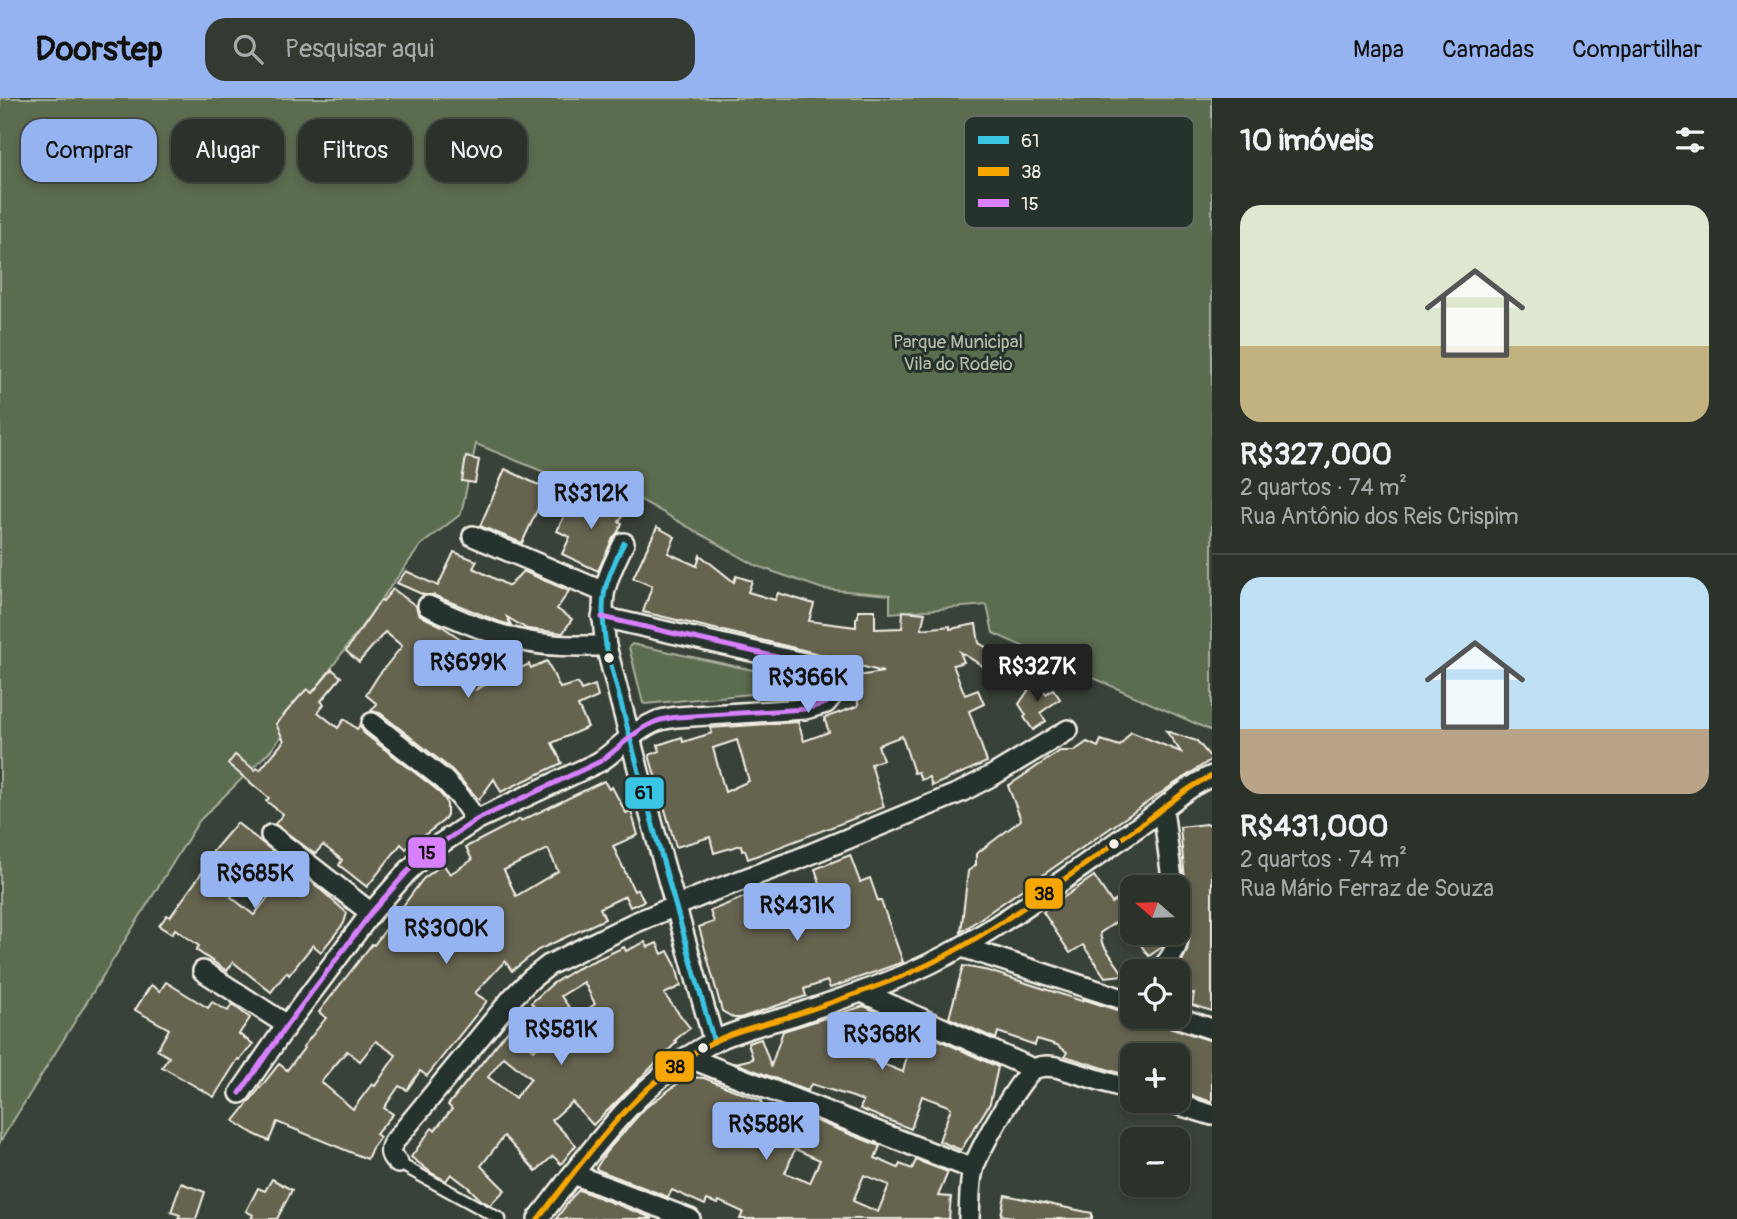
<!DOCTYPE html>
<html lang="pt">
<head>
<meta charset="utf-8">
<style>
  :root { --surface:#2b322a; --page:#333a32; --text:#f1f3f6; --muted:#a6aaa8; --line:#474d47; --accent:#95b2f1 }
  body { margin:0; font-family:Pangolin,sans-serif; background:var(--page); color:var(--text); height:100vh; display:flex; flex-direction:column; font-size:26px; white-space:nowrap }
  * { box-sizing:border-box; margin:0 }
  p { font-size:23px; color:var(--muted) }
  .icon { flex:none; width:38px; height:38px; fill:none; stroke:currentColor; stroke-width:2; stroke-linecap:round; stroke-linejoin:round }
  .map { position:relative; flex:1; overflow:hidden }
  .drawer { display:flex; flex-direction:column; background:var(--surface); width:525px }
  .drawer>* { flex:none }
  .hud { position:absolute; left:21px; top:21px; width:665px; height:63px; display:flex; gap:14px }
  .needle { width:46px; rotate:290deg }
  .controls { position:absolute; left:1120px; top:777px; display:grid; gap:14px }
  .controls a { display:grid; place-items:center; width:70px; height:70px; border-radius:14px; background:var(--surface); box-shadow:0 4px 10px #0003,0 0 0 2px var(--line); font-size:35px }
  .price { position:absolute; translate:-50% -60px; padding:0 16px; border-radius:7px; background:var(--accent); color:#111; font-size:23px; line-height:46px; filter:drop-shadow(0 2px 4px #0008) }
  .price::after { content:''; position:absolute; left:50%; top:42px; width:21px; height:16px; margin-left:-10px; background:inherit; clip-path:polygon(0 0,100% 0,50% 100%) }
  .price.on { background:#222; color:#fff }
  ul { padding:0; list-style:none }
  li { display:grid; align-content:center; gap:14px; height:371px; padding:0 28px }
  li+li { border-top:2px solid var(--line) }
  li span { display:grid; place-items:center; height:217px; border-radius:21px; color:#555 }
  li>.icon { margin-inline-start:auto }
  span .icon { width:126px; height:126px; fill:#fffc; stroke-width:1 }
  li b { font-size:30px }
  h2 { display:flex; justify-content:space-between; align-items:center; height:84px; padding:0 28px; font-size:30px }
  .chip { padding:0 24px; border-radius:21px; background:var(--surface); box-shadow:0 4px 10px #0003,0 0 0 2px var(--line); font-size:24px; line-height:63px }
  .chip.on { background:var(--accent); color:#111 }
  header { display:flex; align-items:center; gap:42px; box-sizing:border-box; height:98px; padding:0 35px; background:var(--accent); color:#111 }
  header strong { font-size:33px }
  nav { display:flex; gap:38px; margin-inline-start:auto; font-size:24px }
  .search { width:490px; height:63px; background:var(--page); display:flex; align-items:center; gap:18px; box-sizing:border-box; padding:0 24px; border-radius:21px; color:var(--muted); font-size:26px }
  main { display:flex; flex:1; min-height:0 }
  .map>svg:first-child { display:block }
  .green { fill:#5c6c4f; stroke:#a8ae9c; stroke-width:2 }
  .building { fill:#666450; stroke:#f4f1e8; stroke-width:2; fill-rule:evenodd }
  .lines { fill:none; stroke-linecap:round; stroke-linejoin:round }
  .lane-casing { stroke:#f4f1e8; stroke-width:15 }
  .street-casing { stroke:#f4f1e8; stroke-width:24 }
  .lane { stroke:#26332d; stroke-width:10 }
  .street { stroke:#26332d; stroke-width:19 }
  .bus-1-casing { stroke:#26332d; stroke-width:10 }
  .bus-2-casing { stroke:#26332d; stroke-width:10 }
  .bus-3-casing { stroke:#26332d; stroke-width:10 }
  .bus-1 { stroke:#3ac5e4; stroke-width:5 }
  .bus-2 { stroke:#f7a600; stroke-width:5 }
  .bus-3 { stroke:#d880ff; stroke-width:5 }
  .bus-dot { fill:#f4f1e8; stroke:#26332d; stroke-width:2.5 }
  .labels { text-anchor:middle; stroke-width:6; stroke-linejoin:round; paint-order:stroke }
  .park-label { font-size:19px; fill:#b7bcab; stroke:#26332d }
  .key { fill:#26332d; stroke:#646c65; stroke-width:2 }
  .key-label { font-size:19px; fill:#f4f1e8 }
  .line-badge { stroke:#26332d; stroke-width:2.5 }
  .pale-badge-label { font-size:19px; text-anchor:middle; font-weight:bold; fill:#111 }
</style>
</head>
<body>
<header>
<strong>Doorstep</strong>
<div class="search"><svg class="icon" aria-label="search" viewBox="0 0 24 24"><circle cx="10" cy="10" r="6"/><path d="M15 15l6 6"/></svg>Pesquisar aqui</div>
<nav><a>Mapa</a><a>Camadas</a><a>Compartilhar</a></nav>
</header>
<main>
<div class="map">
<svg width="1212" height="1121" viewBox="0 0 1212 1121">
  <rect width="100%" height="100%" fill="#394238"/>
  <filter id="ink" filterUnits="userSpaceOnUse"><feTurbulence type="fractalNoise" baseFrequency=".0143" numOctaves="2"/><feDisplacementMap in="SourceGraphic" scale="14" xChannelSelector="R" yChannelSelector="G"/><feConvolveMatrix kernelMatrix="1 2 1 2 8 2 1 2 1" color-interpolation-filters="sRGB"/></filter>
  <g filter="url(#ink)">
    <g class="green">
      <path d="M0 0H1212V633L993 535 987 507 890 515V497L823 491 757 468 597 377 588 392 476 346 461 416 421 447 272 651 199 723 0 1044Z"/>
      <path d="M632 546 804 583 812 585 815 590 645 606 643 605 629 549Z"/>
    </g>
    <g class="building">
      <path d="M466 359 479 362 475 385 462 383Z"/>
      <path d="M505 371 547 391 522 445 480 428Z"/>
      <path d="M606 399 626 411 619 424 622 426 618 434 613 440 598 473 562 456 570 439 557 433 572 401 598 414Z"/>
      <path d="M657 429 675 439 668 455 697 468 700 457 734 484 736 478 752 483 748 494 775 502 778 495 814 506 809 523 856 529V520L858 519V512H875V531L902 530 903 513 925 515 921 531 950 528V531L976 526 979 545 998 556V561L991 573 960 554 964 564 953 567 965 597 978 592 984 606 969 613 987 664 932 688 929 679 921 682 918 674 914 675 902 638 878 647 883 662 871 666 884 709 748 761 745 752 742 753 741 747 714 755 710 739 676 749 649 657 660 653 658 647 682 639 683 644 712 635 710 630 798 624 804 643 829 634 824 620 858 608 857 578 883 574 830 560 824 557 643 514 652 488 633 480ZM737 642 749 683 725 694 713 650Z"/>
      <path d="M454 454 477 463 473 470 509 488 523 473 569 493 557 511 572 521 563 535 527 531 507 519 511 527 500 524 433 497H424L397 485 406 473 438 488Z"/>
      <path d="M393 491 416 508 418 515 423 519 442 528 472 549 477 542 487 545 503 554 477 591 529 566 531 570 547 563 560 590 578 585 581 592 595 587 598 599 578 608 588 629 552 645 562 665 501 694 494 681 479 702 452 672 380 615 371 613 377 606 366 597 378 578 402 548 385 534 359 564 346 553 377 507 381 502 383 503Z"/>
      <path d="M332 571 341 579 321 603 324 606 318 614 338 630 344 621 357 631 360 627 364 635 436 691 445 701 447 707V717L443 723 406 751 401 746 367 789 339 767 342 762 323 747 315 756 275 726 283 716 266 703 269 700 228 666 235 657 255 672 257 670 260 672 284 643 276 626 301 597 307 591 312 595Z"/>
      <path d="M1036 581 1046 596 1053 591 1060 601 1040 615 1046 623 1033 632 1024 619 1026 617 1019 606Z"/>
      <path d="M1166 633 1197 643 1212 661 1171 688 961 834 968 773 976 767V756L1021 722 1008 688 1060 653H1074L1087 644 1098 649 1101 642 1120 648 1131 634 1181 654Z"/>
      <path d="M604 683 609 691 612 689 626 715 631 713 638 737 613 748 634 793 638 791 644 803 630 809 625 798 600 810 605 821 538 852 512 873 505 863 475 895 487 903 427 978 420 973 407 992 399 988 384 1010 393 1016 376 1036 380 1039 372 1050 367 1061 277 1024 269 1043 254 1036 234 1023 279 966 287 972 304 950 303 949 326 920 319 914 372 846 374 847 423 781 443 766 450 776 472 762 466 749 520 721 521 723ZM548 751 558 773 516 798 504 772ZM376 943 396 957 375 988 372 986 353 1011 321 984 347 953 360 963Z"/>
      <path d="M237 725 312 784 347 815 344 825 321 854 313 847 289 877 287 874 271 894 233 864 227 873 196 852 199 848 175 831 172 836 159 828 167 817 170 819 208 766 205 764 213 753ZM251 774 273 793 254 817 231 799Z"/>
      <path d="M1206 726 1212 728V913L1192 907 1194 895 1178 898V884H1182L1180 867 1187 853 1190 836 1180 729Z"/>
      <path d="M850 757 860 784 870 780 878 803H881L903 864 830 890 827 883 804 891 806 898 740 920H734L722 913 699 829 714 824 710 813 769 789 775 808 788 804 791 813 826 802 815 771Z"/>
      <path d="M1094 778 1112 805 1132 791V813L1100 835 1102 845 1124 877 1105 879 1083 847 1070 855 1043 814Z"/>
      <path d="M1138 835H1166V840L1162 849 1149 858 1138 843 1142 841Z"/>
      <path d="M645 844 648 849 657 845 662 856 668 853 676 868 681 888 664 896 690 930 675 942 677 944 593 1027 572 1004 552 1022 576 1047 561 1066 553 1058 536 1073 504 1038 481 1068 505 1092 490 1107 481 1102 468 1089 451 1076 446 1083 433 1076 411 1059 432 1030 435 1032 452 1011 448 1007 509 931 534 952 554 932 531 905 552 886 576 871 624 849 626 853ZM584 884 595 906 576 919 561 898ZM504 959 531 981 515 1000 488 979Z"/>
      <path d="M963 868 989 873 1082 903 1083 901 1132 917V919H1138L1212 943V1004L1178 993V957H1132V979L1065 958 1067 954 1057 947 1037 941 1035 947 998 934 996 941 949 920Z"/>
      <path d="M166 884 208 910 212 904 228 913 232 906 250 920 239 936 253 946 240 962 238 961 214 999 162 969 169 959 157 952 169 931 135 912 151 887 160 893Z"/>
      <path d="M864 908 876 914 868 937 872 938 865 959 903 974 910 946 906 945 911 929 998 969 990 1005 961 1052 939 1043 951 1010 948 1008 922 998 911 1031 860 1011 863 1003 853 999 811 986 808 993 735 965 753 961 748 945 761 941 771 968 783 933Z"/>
      <path d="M691 979 704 980 762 1003 761 1013H763V1016H769L768 1022 794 1033 801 1017 880 1048 875 1060 898 1070 900 1066 912 1071 916 1062 948 1074 938 1098 951 1099 949 1121H740L743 1114 719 1103 718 1106 707 1102 705 1107 672 1092 668 1099 598 1072 596 1070 606 1054 645 1010 681 983ZM795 1051 820 1062 810 1085 785 1075ZM864 1077 889 1087 878 1114 853 1103Z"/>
      <path d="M272 1081 292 1092 277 1121H251L253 1117 246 1113 258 1090 265 1093Z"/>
      <path d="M181 1085 205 1094 196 1121H178L180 1117 171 1114Z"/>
      <path d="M579 1092 647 1118 653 1121H556L572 1099Z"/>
      <path d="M1005 1097 1092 1115V1121H1013V1119L1001 1117Z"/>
    </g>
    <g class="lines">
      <g class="lane-casing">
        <path id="lane" d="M398 1065 500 1121"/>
      </g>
      <g class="street-casing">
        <g id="street">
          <path d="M473 438 604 494"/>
          <path d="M624 445C603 487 599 500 606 548L655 735 714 944"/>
          <path d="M428 508C458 521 488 535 520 542 548 549 578 548 606 548"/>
          <path d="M372 625 444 682 460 699 476 722"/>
          <path d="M1163 711 1173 789"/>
          <path d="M271 737 371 815"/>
          <path d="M962 849 1132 904"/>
          <path d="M203 873 287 927"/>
          <path d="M1159 873C1171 861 1180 848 1178 830"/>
          <path d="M862 894 1033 971"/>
          <path d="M1176 919 1212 931"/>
          <path d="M687 959 973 1071"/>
          <path d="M240 995 287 927 371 815 407 774 428 754 476 722 599 664C618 652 633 633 655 624 662 621 670 620 677 619L805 611 826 605 834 595 836 589 835 583 828 574 821 569 602 519"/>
          <path d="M1166 1003 1212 1017"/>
          <path d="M398 1065C390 1058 388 1053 394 1044L512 900 531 881 549 867 634 825 715 792 796 762 961 694 995 676 1068 632"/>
          <path d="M573 1076 690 1121"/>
          <path d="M538 1121C589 1056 636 985 711 945 736 932 765 926 791 918 850 898 909 880 963 848 1025 812 1083 767 1142 726 1165 710 1186 689 1212 678"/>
          <path d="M969 1121C970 1105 969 1088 973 1072 977 1055 1020 979 1034 971 1041 967 1049 968 1056 969L1132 992"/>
        </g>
      </g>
      <use href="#lane" class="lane"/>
      <use href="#street" class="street"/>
      <g class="bus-1-casing">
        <path id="bus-1" d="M624 445C603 487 599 500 606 548L655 735 714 944"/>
      </g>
      <g class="bus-2-casing">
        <path id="bus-2" d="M538 1121C589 1056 636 985 711 945 736 932 765 926 791 918 850 898 909 880 963 848 1025 812 1083 767 1142 726 1165 710 1186 689 1212 678"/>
      </g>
      <g class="bus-3-casing">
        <path id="bus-3" d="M240 995 287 927 371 815 407 774 428 754 476 722 599 664C618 652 633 633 655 624 662 621 670 620 677 619L805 611 826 605 834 595 836 589 835 583 828 574 821 569 602 519"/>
      </g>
      <use href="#bus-1" class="bus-1"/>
      <use href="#bus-2" class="bus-2"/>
      <use href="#bus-3" class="bus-3"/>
    </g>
  </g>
  <g class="bus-dot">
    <circle cx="609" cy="560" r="6"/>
    <circle cx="1114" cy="746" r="6"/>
    <circle cx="703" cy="950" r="6"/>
  </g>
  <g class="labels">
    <g class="park-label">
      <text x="958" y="250">Parque Municipal<tspan x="958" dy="22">Vila do Rodeio</tspan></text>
    </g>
  </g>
  <rect x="964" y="18" width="230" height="112" rx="10" class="key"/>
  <rect x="978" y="38" width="31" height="8" fill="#3ac5e4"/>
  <rect x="978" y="69" width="31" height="9" fill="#f7a600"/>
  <rect x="978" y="101" width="31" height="8" fill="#d880ff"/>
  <g class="key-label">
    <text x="1021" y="49">61</text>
    <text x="1021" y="80">38</text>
    <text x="1021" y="112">15</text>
  </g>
  <g class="line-badge">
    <rect x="624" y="678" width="41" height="34" rx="7" fill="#3ac5e4"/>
    <rect x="407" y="738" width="40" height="33" rx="7" fill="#d880ff"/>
    <rect x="1024" y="779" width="40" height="33" rx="7" fill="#f7a600"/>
    <rect x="654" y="952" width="41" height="33" rx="7" fill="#f7a600"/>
  </g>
  <g class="pale-badge-label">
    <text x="644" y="701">61</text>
    <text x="427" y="761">15</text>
    <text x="1044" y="802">38</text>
    <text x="675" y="975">38</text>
  </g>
</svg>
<div class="controls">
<a><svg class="needle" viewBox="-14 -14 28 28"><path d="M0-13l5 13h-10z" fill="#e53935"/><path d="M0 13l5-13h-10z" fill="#a6aaa8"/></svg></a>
<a><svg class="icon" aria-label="locate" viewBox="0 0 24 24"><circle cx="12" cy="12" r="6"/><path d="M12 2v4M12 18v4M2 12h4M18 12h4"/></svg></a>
<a>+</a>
<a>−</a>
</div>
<b class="price" style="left:591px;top:433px">R$312K</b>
<b class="price" style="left:468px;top:602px">R$699K</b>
<b class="price on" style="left:1037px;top:606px">R$327K</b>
<b class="price" style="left:808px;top:617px">R$366K</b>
<b class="price" style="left:255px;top:813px">R$685K</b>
<b class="price" style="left:797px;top:845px">R$431K</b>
<b class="price" style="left:446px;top:868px">R$300K</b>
<b class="price" style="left:561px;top:969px">R$581K</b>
<b class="price" style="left:882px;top:974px">R$368K</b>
<b class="price" style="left:766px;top:1064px">R$588K</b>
<div class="hud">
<a class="chip on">Comprar</a>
<a class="chip">Alugar</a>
<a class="chip">Filtros</a>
<a class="chip">Novo</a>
</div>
</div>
<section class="drawer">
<h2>10 imóveis<svg class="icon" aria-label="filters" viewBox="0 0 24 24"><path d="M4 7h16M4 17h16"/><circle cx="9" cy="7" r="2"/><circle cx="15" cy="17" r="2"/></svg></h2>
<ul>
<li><span style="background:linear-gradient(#dfe7d0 65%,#c2b280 0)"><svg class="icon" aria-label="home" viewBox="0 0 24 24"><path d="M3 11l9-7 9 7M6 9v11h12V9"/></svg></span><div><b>R$327,000</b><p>2 quartos · 74 m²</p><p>Rua Antônio dos Reis Crispim</p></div></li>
<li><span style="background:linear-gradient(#bfe0f5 70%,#b9a48a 0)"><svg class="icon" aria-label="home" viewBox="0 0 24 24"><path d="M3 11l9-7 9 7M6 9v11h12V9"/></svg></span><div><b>R$431,000</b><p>2 quartos · 74 m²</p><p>Rua Mário Ferraz de Souza</p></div></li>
</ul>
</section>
</main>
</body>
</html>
